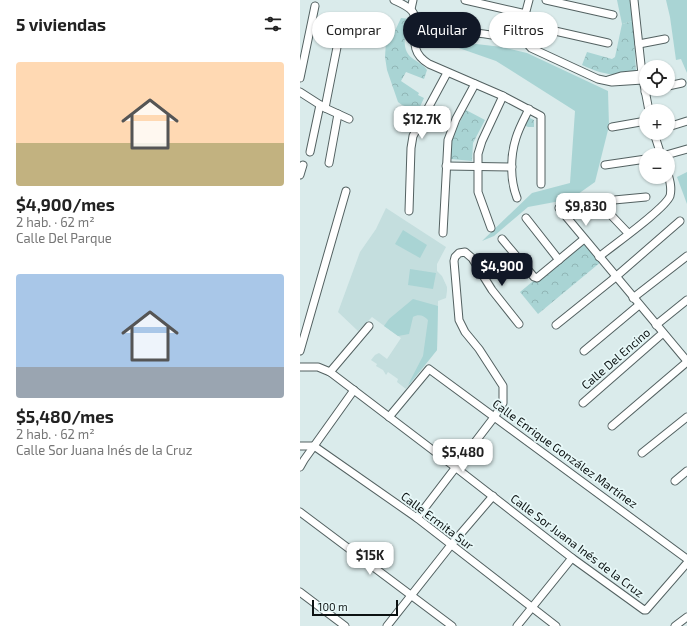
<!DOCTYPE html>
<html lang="es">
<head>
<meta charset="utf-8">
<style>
  :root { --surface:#fff; --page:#f2f2f2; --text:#222; --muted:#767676; --accent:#111827 }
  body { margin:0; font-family:"Exo 2",sans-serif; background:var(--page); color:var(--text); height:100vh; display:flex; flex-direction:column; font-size:15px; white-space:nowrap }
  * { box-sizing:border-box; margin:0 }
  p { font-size:13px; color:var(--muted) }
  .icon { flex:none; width:22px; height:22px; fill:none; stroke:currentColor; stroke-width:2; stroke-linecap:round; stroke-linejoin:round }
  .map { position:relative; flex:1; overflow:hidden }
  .sheet { display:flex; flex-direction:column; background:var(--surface); width:300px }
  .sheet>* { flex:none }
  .guide { position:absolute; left:12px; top:12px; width:315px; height:36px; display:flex; gap:8px }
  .controls { position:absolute; left:339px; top:60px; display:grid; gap:8px }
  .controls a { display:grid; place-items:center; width:36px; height:36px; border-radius:50%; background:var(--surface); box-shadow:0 1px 3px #0004; font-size:20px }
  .scale { position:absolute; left:12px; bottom:10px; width:86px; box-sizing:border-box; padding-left:4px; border:2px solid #0c1212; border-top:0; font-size:11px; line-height:14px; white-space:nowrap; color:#0c1212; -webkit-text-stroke:3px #e7f8f8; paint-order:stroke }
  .price { position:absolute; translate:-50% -34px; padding:0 9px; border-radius:8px; background:#fff; color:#222; font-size:13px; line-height:26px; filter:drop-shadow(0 1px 2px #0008) }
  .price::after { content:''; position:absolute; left:50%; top:24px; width:12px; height:9px; margin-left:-6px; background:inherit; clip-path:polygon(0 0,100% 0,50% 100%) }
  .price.selected { background:var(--accent); color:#fff }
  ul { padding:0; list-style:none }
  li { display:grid; align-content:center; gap:8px; height:212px; padding:0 16px }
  li span { display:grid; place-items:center; height:124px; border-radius:4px; color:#555 }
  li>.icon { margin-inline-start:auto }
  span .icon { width:72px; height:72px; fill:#fffc; stroke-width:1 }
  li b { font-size:17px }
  h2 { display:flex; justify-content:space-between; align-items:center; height:48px; padding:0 16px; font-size:17px }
  .chip { padding:0 14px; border-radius:18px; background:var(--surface); box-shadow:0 1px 3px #0004; font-size:14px; line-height:36px }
  .chip.selected { background:var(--accent); color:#fff }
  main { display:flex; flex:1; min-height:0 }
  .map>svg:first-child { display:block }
  .built { fill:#c4dede }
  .green { fill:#a9d4d4 }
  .park { fill:url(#park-crowns) }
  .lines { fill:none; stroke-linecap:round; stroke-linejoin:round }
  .minor-casing { stroke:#536161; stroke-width:9 }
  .minor { stroke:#fff; stroke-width:7 }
  .labels { text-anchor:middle; stroke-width:3.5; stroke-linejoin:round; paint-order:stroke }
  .street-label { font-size:12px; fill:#0c1212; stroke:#e7f8f8 }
</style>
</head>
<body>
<main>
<section class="sheet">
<h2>5 viviendas<svg class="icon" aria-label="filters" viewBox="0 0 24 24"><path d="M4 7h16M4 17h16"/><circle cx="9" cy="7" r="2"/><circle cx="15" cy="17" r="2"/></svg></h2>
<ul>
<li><span style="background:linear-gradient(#ffd9b3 65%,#c2b280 0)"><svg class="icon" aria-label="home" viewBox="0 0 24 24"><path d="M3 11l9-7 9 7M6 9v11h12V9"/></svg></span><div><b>$4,900/mes</b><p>2 hab. · 62 m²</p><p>Calle Del Parque</p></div></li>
<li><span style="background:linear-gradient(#a9c7e8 75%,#9aa5b1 0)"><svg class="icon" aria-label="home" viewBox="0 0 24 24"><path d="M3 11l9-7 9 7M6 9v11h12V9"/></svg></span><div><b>$5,480/mes</b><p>2 hab. · 62 m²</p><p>Calle Sor Juana Inés de la Cruz</p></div></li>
</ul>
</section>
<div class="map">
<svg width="387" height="626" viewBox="0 0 387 626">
  <defs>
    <pattern id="park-crowns" width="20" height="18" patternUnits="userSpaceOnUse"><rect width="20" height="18" fill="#a9d4d4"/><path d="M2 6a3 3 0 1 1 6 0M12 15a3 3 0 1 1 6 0" fill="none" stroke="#90b5b5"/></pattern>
  </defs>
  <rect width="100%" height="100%" fill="#daebeb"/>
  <path class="built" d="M86 208 146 247 137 264V271L142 276 147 287V291L146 298 138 301 137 350 106 389 97 382 98 379 88 372 86 375 83 370 76 366 77 364 71 360 75 355 79 353 87 359 101 338 72 317 58 331 38 312 60 252 76 229Z"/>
  <g class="green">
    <path d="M317 0H331L333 21 322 24Z"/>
    <path d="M366 0H387V73L381 59 376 60 370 17Z"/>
    <path d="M133 39 202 47 227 53 308 91 309 126 295 182 271 199 228 207 194 236 182 241 232 193 270 183 275 111 196 61Z"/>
    <path d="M387 172V204L377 177Z"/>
    <path d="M103 230 127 245 120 258 95 244Z"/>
    <path d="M110 269 136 273 133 289 108 285Z"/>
    <path d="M113 299 138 306 137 350 108 386 110 381 123 356 128 320C124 315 118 314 113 317L109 334 98 336 84 326 89 319Z"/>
  </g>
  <g class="park">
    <path d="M101 18 111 19C105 30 100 49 112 58 117 62 124 65 127 70L124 79 106 72 101 81 119 93 118 95 124 98 118 111 102 105 98 102 87 70 85 57 86 41 93 35Z"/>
    <path d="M333 21 336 71C318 79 299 73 282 65L287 52 312 59 315 57 322 24Z"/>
    <path d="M166 110 185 120 173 143 172 161 151 159V140L154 133Z"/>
    <path d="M228 117 234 120V127H228L224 125Z"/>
    <path d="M284 239 302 261 238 314 220 292Z"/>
  </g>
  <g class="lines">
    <g class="minor-casing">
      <g id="minor">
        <path d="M94 0C100 3 108 6 112 11 124 26 102 48 129 64L203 96 241 116V184"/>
        <path d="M165 0 226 14"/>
        <path d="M229 0C225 16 217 35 231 48L298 79 312 82 343 80"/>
        <path d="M246 0 313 15"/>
        <path d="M334 0 342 74 349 111"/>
        <path d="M111 9 113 0"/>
        <path d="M224 24 308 43"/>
        <path d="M141 30C170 32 198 34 225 43"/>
        <path d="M339 44 365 39"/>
        <path d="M0 78 15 6"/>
        <path d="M308 80 321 76 342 74"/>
        <path d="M368 86 382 83"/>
        <path d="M0 92 25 108 49 119"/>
        <path d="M345 92 357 89"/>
        <path d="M25 108 43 17"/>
        <path d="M312 127 346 121"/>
        <path d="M368 127 387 121"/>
        <path d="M354 133 361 155"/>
        <path d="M10 152 20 105"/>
        <path d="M366 155 387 149"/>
        <path d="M29 163 38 114"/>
        <path d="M305 165 346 159"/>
        <path d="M146 166 212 167"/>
        <path d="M0 175 3 165"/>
        <path d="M217 198C210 180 210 157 216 138 219 128 224 119 229 109"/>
        <path d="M259 208 387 361"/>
        <path d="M109 211 111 148 113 136 147 73"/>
        <path d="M226 218 259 260"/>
        <path d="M191 228 178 192V154L182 141 203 96"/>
        <path d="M143 233 148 140 156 119 175 84"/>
        <path d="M328 233 309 213 307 210 308 204 314 200 346 197"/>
        <path d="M202 239 234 277 237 278 284 239"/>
        <path d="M299 257C312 246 365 209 370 196 372 188 370 181 368 174"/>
        <path d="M333 298 387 256"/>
        <path d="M256 325 312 280 380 221"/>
        <path d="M356 325 387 300"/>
        <path d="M0 351 46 191"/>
        <path d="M284 351 339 305"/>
        <path d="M0 367H18L30 372 155 467 272 558 344 610H346L387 563"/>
        <path d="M30 372 69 326"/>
        <path d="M283 403 363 333"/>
        <path d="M89 417 129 369 387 559"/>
        <path d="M312 426 387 362"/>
        <path d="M0 446H14L117 518 256 626"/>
        <path d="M342 453 387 417"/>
        <path d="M0 467 4 460 54 390"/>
        <path d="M375 481 387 471"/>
        <path d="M0 512 152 626"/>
        <path d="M117 518 195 416 203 403V386L179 349 165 332 159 320 154 261 155 257 159 253 165 252 172 258 192 290 219 324"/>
        <path d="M0 592 45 626"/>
        <path d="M87 626 151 545 193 496"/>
        <path d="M217 626 272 558"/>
        <path d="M375 626 387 617"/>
      </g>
    </g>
    <use href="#minor" class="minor"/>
  </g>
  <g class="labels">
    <g class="street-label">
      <text transform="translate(316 359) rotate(-41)" y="4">Calle Del Encino</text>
      <text transform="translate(265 454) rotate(36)" y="4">Calle Enrique González Martínez</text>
      <text transform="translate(137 521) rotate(37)" y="4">Calle Ermita Sur</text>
      <text transform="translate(277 546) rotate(37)" y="4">Calle Sor Juana Inés de la Cruz</text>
    </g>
  </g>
</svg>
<div class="controls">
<a><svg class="icon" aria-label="locate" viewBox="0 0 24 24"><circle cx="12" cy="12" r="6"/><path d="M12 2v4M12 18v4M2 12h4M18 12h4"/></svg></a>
<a>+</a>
<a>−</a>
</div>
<div class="scale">100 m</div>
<b class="price" style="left:122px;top:140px">$12.7K</b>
<b class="price" style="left:286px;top:227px">$9,830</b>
<b class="price selected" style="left:202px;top:287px">$4,900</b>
<b class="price" style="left:163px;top:473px">$5,480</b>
<b class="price" style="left:70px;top:576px">$15K</b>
<div class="guide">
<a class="chip">Comprar</a>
<a class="chip selected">Alquilar</a>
<a class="chip">Filtros</a>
</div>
</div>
</main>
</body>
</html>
